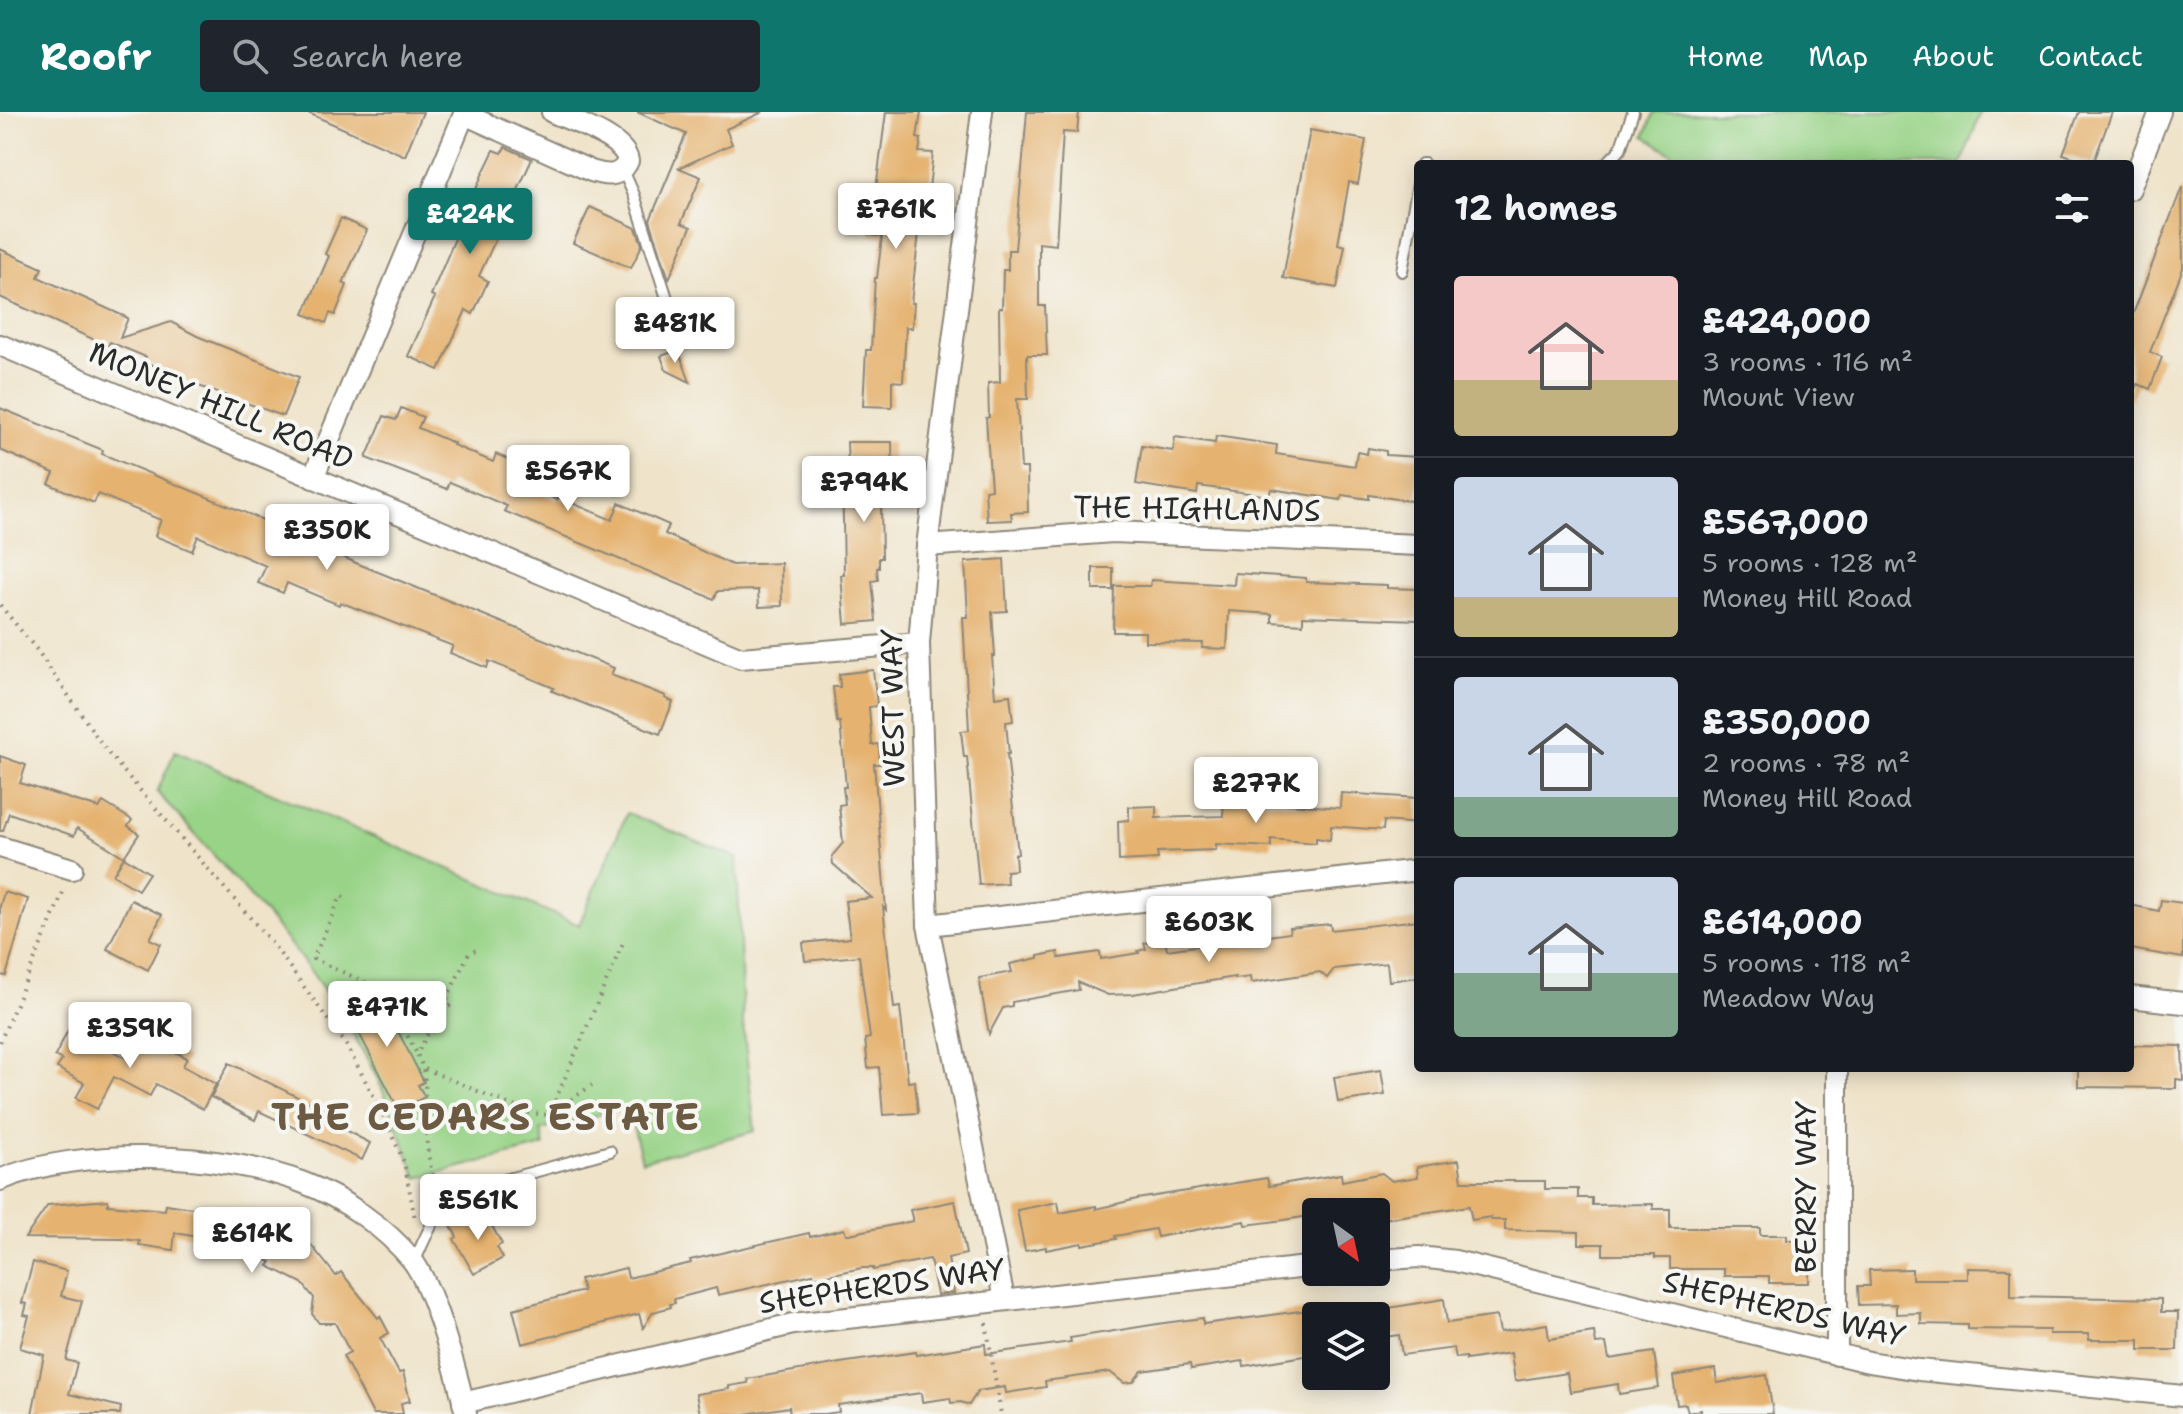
<!DOCTYPE html>
<html lang="en">
<head>
<meta charset="utf-8">
<style>
  :root { --surface:#171b24; --page:#20242c; --text:#f1f3f6; --muted:#9ea1a6; --line:#363941; --accent:#0f766e }
  body { margin:0; font-family:"Shantell Sans",sans-serif; background:var(--page); color:var(--text); height:100vh; display:flex; flex-direction:column; font-size:30px; white-space:nowrap }
  * { box-sizing:border-box; margin:0 }
  p { font-size:26px; color:var(--muted) }
  .icon { flex:none; width:44px; height:44px; fill:none; stroke:currentColor; stroke-width:2; stroke-linecap:round; stroke-linejoin:round }
  .map { position:relative; flex:1; overflow:hidden }
  .sheet { position:absolute; left:1414px; top:48px; width:720px; height:912px; display:flex; flex-direction:column; background:var(--surface); border-radius:8px; box-shadow:0 4px 20px #0003 }
  .sheet>* { flex:none }
  .needle { width:52px; rotate:147deg }
  .fabs { position:absolute; left:1302px; top:1086px; display:grid; gap:16px }
  .fabs a { display:grid; place-items:center; width:88px; height:88px; border-radius:8px; background:var(--surface); box-shadow:0 4px 20px #0003; font-size:40px }
  .price { position:absolute; translate:-50% -68px; padding:0 18px; border-radius:8px; background:#fff; color:#222; font-size:26px; line-height:52px; filter:drop-shadow(0 2px 4px #0008) }
  .price::after { content:''; position:absolute; left:50%; top:48px; width:24px; height:18px; margin-left:-12px; background:inherit; clip-path:polygon(0 0,100% 0,50% 100%) }
  .price.selected { background:var(--accent); color:#fff }
  ul { padding:0; list-style:none }
  li { display:flex; align-items:center; gap:24px; height:200px; padding:0 40px }
  li+li { border-top:2px solid var(--line) }
  li span { display:grid; place-items:center; flex:none; width:224px; height:160px; border-radius:8px; color:#555 }
  li>.icon { margin-inline-start:auto }
  span .icon { width:96px; height:96px; fill:#fffc; stroke-width:1 }
  li b { font-size:34px }
  h2 { display:flex; justify-content:space-between; align-items:center; height:96px; padding:0 40px; font-size:34px }
  header { display:flex; align-items:center; gap:48px; box-sizing:border-box; height:112px; padding:0 40px; background:var(--accent); color:#fff }
  header strong { font-size:38px }
  nav { display:flex; gap:44px; margin-inline-start:auto; font-size:28px }
  .search { width:560px; height:72px; background:var(--page); display:flex; align-items:center; gap:20px; box-sizing:border-box; padding:0 28px; border-radius:8px; color:var(--muted); font-size:30px }
  .map>svg:first-child { display:block }
  .green { fill:#98d387; stroke:#627f59; stroke-width:2 }
  .building { fill:#e5b270 }
  .lines { fill:none; stroke-linecap:round; stroke-linejoin:round }
  .lane-casing { stroke:#8d877a; stroke-width:14 }
  .street-casing { stroke:#8d877a; stroke-width:24 }
  .path { stroke:#8d877a; stroke-width:4; stroke-dasharray:2 6; stroke-linecap:butt }
  .lane { stroke:#fff; stroke-width:10 }
  .street { stroke:#fff; stroke-width:20 }
  .labels { text-anchor:middle; stroke-width:8; stroke-linejoin:round; paint-order:stroke }
  .street-label { font-size:30px; fill:#2b2b2b; stroke:#f6f6f2 }
  .district-label { font-size:38px; font-weight:bold; letter-spacing:2px; fill:#6c5a43; stroke:#f6f6f2 }
</style>
</head>
<body>
<header>
<strong>Roofr</strong>
<div class="search"><svg class="icon" aria-label="search" viewBox="0 0 24 24"><circle cx="10" cy="10" r="6"/><path d="M15 15l6 6"/></svg>Search here</div>
<nav><a>Home</a><a>Map</a><a>About</a><a>Contact</a></nav>
</header>
<div class="map">
<svg width="2183" height="1302" viewBox="0 0 2183 1302">
  <rect width="100%" height="100%" fill="#f6f6f2"/>
  <filter id="ink" filterUnits="userSpaceOnUse"><feTurbulence type="fractalNoise" baseFrequency=".0125" numOctaves="2"/><feDisplacementMap in="SourceGraphic" scale="16" xChannelSelector="R" yChannelSelector="G"/><feConvolveMatrix kernelMatrix="1 2 1 2 8 2 1 2 1" color-interpolation-filters="sRGB"/></filter>
  <filter id="wash" filterUnits="userSpaceOnUse"><feTurbulence type="fractalNoise" baseFrequency=".006" numOctaves="4" result="noise"/><feDisplacementMap in="SourceGraphic" scale="32" xChannelSelector="R" yChannelSelector="G"/><feGaussianBlur stdDeviation="1.8" result="paint"/><feColorMatrix in="noise" values="0 0 0 0 0 0 0 0 0 0 0 0 0 0 0 0 0 1.4 0 .05"/><feComposite in="paint" operator="in"/></filter>
  <g filter="url(#wash)">
    <rect width="100%" height="100%" fill="#efe3c9"/>
    <g class="green">
      <path d="M1654 0H1981L1961 52H1688L1645 24Z"/>
      <path d="M175 639 579 813 627 701 737 746 743 912 755 1019 642 1049 628 995 541 1018 544 1034 417 1066C404 1034 393 1001 379 970 326 860 237 770 157 680Z"/>
    </g>
    <g id="blocks">
      <g class="building">
        <path d="M306 0H423L405 44Z"/>
        <path d="M637 0H763L726 17 732 32 679 56 701 65 681 111 691 115 669 167 650 108 686 22Z"/>
        <path d="M886 0H921L917 26 921 27 919 40 933 41 926 103H921L911 191H914L912 216 906 215 903 270 892 269V295L863 294 866 238H871L875 166H877L882 125 870 123Z"/>
        <path d="M1027 0H1079L1077 21 1063 20 1056 133 1039 131V194H1045L1047 243H1027L1028 287H1017L1021 356H1027L1028 400 1011 401 1012 408 987 409 985 378 991 377 986 306 989 305 988 271 1000 270 999 196H1002L1003 158H1008V138H1015Z"/>
        <path d="M2079 0H2112L2093 52 2063 42Z"/>
        <path d="M1310 18 1366 28 1358 72 1349 70 1338 132 1345 134 1337 176 1283 166Z"/>
        <path d="M505 35 532 47 479 164 488 169 473 202 466 198 439 258 408 244 435 185 431 183 482 63 494 38 502 41Z"/>
        <path d="M2182 75 2183 156 2150 240 2162 245 2150 277 2138 272 2130 289V210Z"/>
        <path d="M590 95 636 116 642 133 631 156 573 131Z"/>
        <path d="M341 106 367 118 343 171 347 173 335 203 330 201 326 211 304 202 329 144 325 142Z"/>
        <path d="M0 137 42 156 38 165 128 206 120 226 171 210 197 224 299 265 283 304 182 268 144 249 146 245 110 230 108 234 0 185Z"/>
        <path d="M678 238 690 270 666 258 661 244Z"/>
        <path d="M0 296 103 338 102 342 307 426 306 428 356 451 614 556 611 563 666 584 665 586 673 590 660 622 552 579 554 576 489 549 487 556 450 541 453 534 340 490 339 493 287 471 283 481 258 471 266 454 198 424 192 439 155 424 161 408 98 382 94 391 49 372 54 361 0 338Z"/>
        <path d="M401 296 423 305 418 316 454 331 453 333 493 350 496 342 521 353 514 369 557 388 558 385 612 408 619 391 669 413 665 422 732 453 781 451 782 494 759 495 758 478 718 479 714 487 504 399 507 394 450 370 447 377 366 346 384 304 396 308Z"/>
        <path d="M1216 324 1277 333 1276 342 1355 354 1357 340 1367 342 1368 336 1386 339V343L1418 345V390L1369 383V387L1342 383 1341 388 1271 377 1269 384 1198 374 1197 382 1136 372 1142 334 1173 339 1175 325 1215 331Z"/>
        <path d="M847 330H892L893 375H890V384H884V395H881L882 446H879V456H877L878 468 872 469 876 509 845 512 841 463H844L842 354H848Z"/>
        <path d="M1004 447 1007 499 992 500 995 544H992L995 585 1010 583 1013 609 1006 610 1009 642H1007L1018 742H1015L1016 758 1006 759 1007 771 979 773 967 645H964L961 619 969 618 963 505H968L965 450Z"/>
        <rect x="1093" y="456" width="20" height="22"/>
        <path d="M1235 461 1306 466V470L1387 473V476L1418 477V508L1303 504V512L1272 510V502L1229 499 1227 537 1202 536 1203 531 1145 530V520H1113L1114 474H1150L1151 468 1234 473Z"/>
        <path d="M873 558 877 594 869 595 872 633 879 632 880 652H874L886 798 883 795 894 896 900 895 908 970 915 969 918 1001 883 1003 879 955 868 956 865 927 870 926 859 844 805 849 803 831 850 826 845 789 872 786 833 752 832 744 843 731 839 693 845 692 843 675H846L840 610H837L833 575H840L839 562Z"/>
        <path d="M0 644 26 653 20 671 99 696 103 690 132 708 128 714 139 722 124 745 77 716 74 724 9 701 3 719H0Z"/>
        <path d="M1341 681 1418 686V712L1384 709 1383 718 1331 714 1330 728 1316 726V731L1271 727V735L1216 732V738L1157 740 1158 747 1119 749 1118 709 1129 708V695L1156 694V706L1223 704 1224 687 1340 696Z"/>
        <path d="M124 745 149 761 138 778 113 763Z"/>
        <path d="M4 780 28 787 6 864 0 863V794Z"/>
        <path d="M131 788 162 803 150 827 161 832 148 858 107 837Z"/>
        <path d="M2161 788 2183 791V846L2130 837V793L2159 799Z"/>
        <path d="M1418 808V865L1389 869 1387 851 1334 857 1327 866 1320 860 1251 871 1250 865 1235 867V865L1133 882 1108 883 1078 870 1079 878 1012 890V894L1003 896 989 922 979 866 1012 860 1010 852 1038 846V844L1058 840 1059 846 1100 840 1101 847 1139 841 1138 839 1146 837 1144 831 1165 828 1167 838 1290 821 1289 816 1330 812 1331 818Z"/>
        <path d="M377 878 424 970 418 973 425 985 399 998 345 894Z"/>
        <path d="M69 916 128 947 136 929 146 934 150 927 187 946 183 954 216 972 203 997 156 972 150 984 114 965 97 997 76 986 84 971 57 956 62 948 55 944Z"/>
        <path d="M2130 933 2182 934 2183 968 2176 967V976L2078 975V956H2130Z"/>
        <path d="M229 951 324 998 326 994 347 1005 341 1016 370 1031 362 1048 259 999 255 1008 211 985Z"/>
        <path d="M1381 958 1385 983 1338 990 1334 965Z"/>
        <path d="M1459 1048 1462 1069H1545V1077H1578V1086H1592V1093L1653 1092V1097H1670V1116H1760V1123H1787V1128H1809V1171H1769V1164H1724V1157H1670V1146H1655V1143H1603V1132H1579V1120L1505 1118V1108H1491V1105L1472 1108 1469 1094 1376 1108V1100H1316V1103L1284 1108 1246 1113 1245 1109 1157 1125 1155 1117 1115 1124 1116 1127 1082 1133V1131L1046 1138V1135L1025 1139 1017 1098 1058 1090 1060 1101 1096 1094V1097L1137 1087 1267 1066 1269 1074 1341 1062 1342 1069 1382 1061 1392 1069 1418 1065 1417 1055Z"/>
        <path d="M108 1088V1093L165 1098 166 1092 250 1105 251 1102 282 1116 284 1112 301 1121 299 1125 308 1129 336 1164 341 1160 378 1206 380 1204 389 1221 380 1226 399 1261 403 1260 410 1289 401 1291 403 1302H373L343 1244 350 1240 335 1211H319L312 1202 314 1186 302 1171 268 1154 271 1150 233 1131 175 1121 173 1138 139 1133 140 1129 123 1127 25 1126 48 1093Z"/>
        <path d="M955 1089 966 1142 948 1146 954 1181 937 1183 930 1147 873 1158V1156H862L814 1166 813 1162 718 1183 716 1176 674 1187 675 1191 670 1192 671 1195 653 1200 643 1216 639 1202 522 1232 513 1197 583 1179 580 1167 626 1156 628 1166 691 1151 690 1148 809 1121 810 1125 844 1117 846 1122H849L913 1109 910 1098Z"/>
        <path d="M484 1100 502 1132 497 1135 503 1146 474 1162 454 1127 457 1125 451 1114 473 1101 475 1105Z"/>
        <path d="M33 1150 67 1159 61 1184 82 1189 66 1248 77 1251 69 1282 121 1295 120 1302H32L44 1243 20 1236 29 1204 24 1203 27 1192 22 1191Z"/>
        <path d="M1968 1156 2011 1157V1184L2161 1187V1200H2178L2177 1238H2139V1228H2089V1222H2049V1218L1968 1217V1213L1921 1212V1201L1896 1202V1192L1859 1193 1858 1174H1870L1869 1158 1912 1157V1167H1968Z"/>
        <path d="M1444 1187 1447 1211 1497 1204 1500 1220 1547 1212 1549 1227 1594 1220 1596 1232 1606 1231 1609 1247 1654 1240 1659 1276 1619 1282 1618 1272 1570 1280 1567 1261 1515 1269 1511 1241 1466 1248V1245L1456 1246 1454 1236 1402 1243 1399 1223 1376 1226V1198Z"/>
        <path d="M1316 1197V1242L1244 1254 1243 1249 1191 1257 1190 1252 1142 1259 1133 1270 1124 1271 1110 1260 1045 1269 1046 1275 1006 1281 1005 1275 978 1279 969 1293 961 1290 951 1291 950 1286 922 1290 921 1281 838 1293 839 1300 825 1302H790L789 1295 745 1302H700L696 1282 729 1277V1274L748 1271 747 1267 840 1251 916 1240V1243L985 1232 986 1242 1071 1230 1070 1226 1164 1211 1203 1206V1212Z"/>
        <path d="M1715 1257 1717 1271 1767 1263 1773 1302H1701V1298L1688 1301 1686 1292 1677 1293 1673 1264Z"/>
      </g>
    </g>
  </g>
  <g filter="url(#ink)">
    <use href="#blocks" fill-opacity="0" stroke="#8d877a" stroke-width="2"/>
    <g class="lines">
      <g class="lane-casing">
        <g id="lane">
          <path d="M1422 52H1424"/>
          <path d="M1606 52 1620 38 1633 0"/>
          <path d="M623 58 634 83 680 227"/>
          <path d="M1402 159 1418 72"/>
          <path d="M414 1151C425 1126 436 1095 461 1080L610 1039"/>
        </g>
      </g>
      <g class="street-casing">
        <g id="street">
          <path d="M982 0 927 434 919 531 928 813 1004 1187"/>
          <path d="M464 2 591 59C607 64 620 66 628 49 625 26 572 9 552 0"/>
          <path d="M2130 77 2160 0"/>
          <path d="M0 233 741 546 919 531"/>
          <path d="M313 366 465 0"/>
          <path d="M927 434 1113 420 1418 433"/>
          <path d="M0 735 72 757"/>
          <path d="M928 813 1410 759 1418 760"/>
          <path d="M2130 885 2183 891"/>
          <path d="M1837 956V1243"/>
          <path d="M0 1068C78 1034 225 1040 304 1071 343 1086 385 1115 412 1148 434 1176 458 1265 466 1302"/>
          <path d="M1376 1148 1419 1145 1455 1149 1869 1250 1919 1258 2183 1284"/>
          <path d="M463 1291 793 1212 1316 1154"/>
        </g>
      </g>
      <g class="path">
        <path d="M0 493 37 538 108 641 272 831 345 931 380 996 404 1050 415 1107"/>
        <path d="M344 785 341 784 313 847 379 876 393 896 417 942"/>
        <path d="M443 894 469 841 476 838"/>
        <path d="M0 930 64 778"/>
        <path d="M425 957 530 1001 549 1003 592 973"/>
        <path d="M549 1003 623 831"/>
        <path d="M439 1078C428 1057 426 1027 425 1003 424 979 429 965 417 942L443 894H452"/>
        <path d="M986 1211 1001 1302"/>
      </g>
      <use href="#lane" class="lane"/>
      <use href="#street" class="street"/>
    </g>
  </g>
  <g class="labels">
    <g class="street-label">
      <text transform="translate(221 294) rotate(23)" y="10">MONEY HILL ROAD</text>
      <text transform="translate(1197 397) rotate(1)" y="10">THE HIGHLANDS</text>
      <text transform="translate(893 596) rotate(-91)" y="10">WEST WAY</text>
      <text transform="translate(1806 1075) rotate(-90)" y="10">BERRY WAY</text>
      <text transform="translate(882 1174) rotate(-8)" y="10">SHEPHERDS WAY</text>
      <text transform="translate(1784 1197) rotate(13)" y="10">SHEPHERDS WAY</text>
    </g>
    <g class="district-label">
      <text x="486" y="1018">THE CEDARS ESTATE</text>
    </g>
  </g>
</svg>
<div class="fabs">
<a><svg class="needle" viewBox="-14 -14 28 28"><path d="M0-13l5 13h-10z" fill="#e53935"/><path d="M0 13l5-13h-10z" fill="#9ea1a6"/></svg></a>
<a><svg class="icon" aria-label="layers" viewBox="0 0 24 24"><path d="M12 4l9 5-9 5-9-5zM3 14l9 5 9-5"/></svg></a>
</div>
<b class="price" style="left:896px;top:139px">£761K</b>
<b class="price selected" style="left:470px;top:144px">£424K</b>
<b class="price" style="left:675px;top:253px">£481K</b>
<b class="price" style="left:568px;top:401px">£567K</b>
<b class="price" style="left:864px;top:412px">£794K</b>
<b class="price" style="left:327px;top:460px">£350K</b>
<b class="price" style="left:1256px;top:713px">£277K</b>
<b class="price" style="left:1209px;top:852px">£603K</b>
<b class="price" style="left:387px;top:937px">£471K</b>
<b class="price" style="left:130px;top:958px">£359K</b>
<b class="price" style="left:478px;top:1130px">£561K</b>
<b class="price" style="left:252px;top:1163px">£614K</b>
<section class="sheet">
<h2>12 homes<svg class="icon" aria-label="filters" viewBox="0 0 24 24"><path d="M4 7h16M4 17h16"/><circle cx="9" cy="7" r="2"/><circle cx="15" cy="17" r="2"/></svg></h2>
<ul>
<li><span style="background:linear-gradient(#f6c9c9 65%,#c2b280 0)"><svg class="icon" aria-label="home" viewBox="0 0 24 24"><path d="M3 11l9-7 9 7M6 9v11h12V9"/></svg></span><div><b>£424,000</b><p>3 rooms · 116 m²</p><p>Mount View</p></div></li>
<li><span style="background:linear-gradient(#c9d6e8 75%,#c2b280 0)"><svg class="icon" aria-label="home" viewBox="0 0 24 24"><path d="M3 11l9-7 9 7M6 9v11h12V9"/></svg></span><div><b>£567,000</b><p>5 rooms · 128 m²</p><p>Money Hill Road</p></div></li>
<li><span style="background:linear-gradient(#c9d6e8 75%,#7fa58c 0)"><svg class="icon" aria-label="home" viewBox="0 0 24 24"><path d="M3 11l9-7 9 7M6 9v11h12V9"/></svg></span><div><b>£350,000</b><p>2 rooms · 78 m²</p><p>Money Hill Road</p></div></li>
<li><span style="background:linear-gradient(#c9d6e8 60%,#7fa58c 0)"><svg class="icon" aria-label="home" viewBox="0 0 24 24"><path d="M3 11l9-7 9 7M6 9v11h12V9"/></svg></span><div><b>£614,000</b><p>5 rooms · 118 m²</p><p>Meadow Way</p></div></li>
</ul>
</section>
</div>
</body>
</html>
